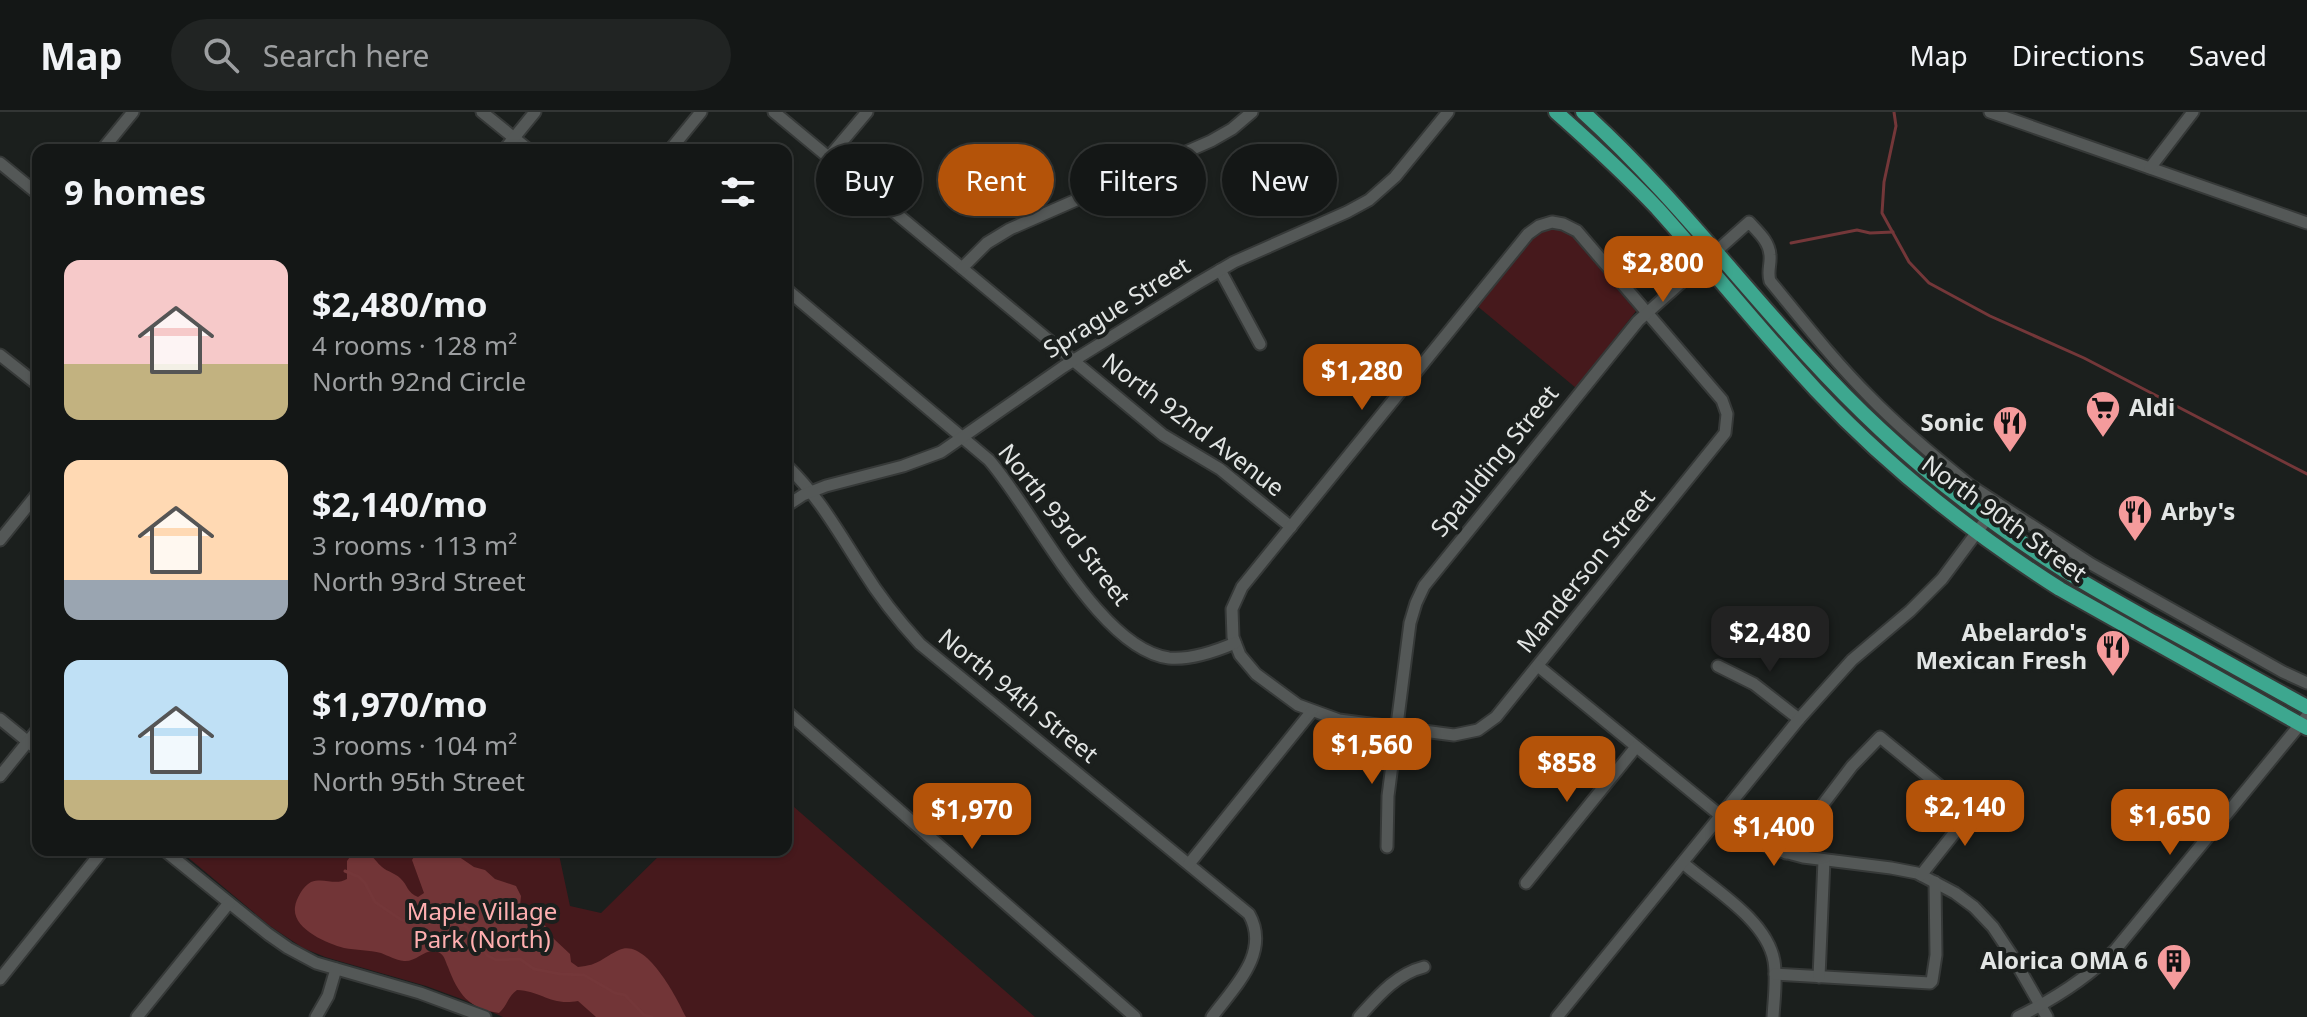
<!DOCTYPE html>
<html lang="en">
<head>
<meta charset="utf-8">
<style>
  :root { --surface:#141716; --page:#212423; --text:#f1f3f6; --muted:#9d9fa1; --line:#333635; --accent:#b45309 }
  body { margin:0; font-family:"Noto Sans",sans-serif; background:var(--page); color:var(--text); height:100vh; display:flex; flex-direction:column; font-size:30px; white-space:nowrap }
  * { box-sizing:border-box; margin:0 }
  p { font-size:26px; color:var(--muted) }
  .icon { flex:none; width:44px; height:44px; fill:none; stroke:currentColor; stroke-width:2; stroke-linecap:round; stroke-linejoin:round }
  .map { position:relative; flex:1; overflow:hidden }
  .sheet { position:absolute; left:32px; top:32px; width:760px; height:712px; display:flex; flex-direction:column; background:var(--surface); border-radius:16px; box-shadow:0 2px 6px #0004,0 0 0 2px var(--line) }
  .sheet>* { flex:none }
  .banner { position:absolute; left:816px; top:32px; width:760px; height:72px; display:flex; gap:16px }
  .price { position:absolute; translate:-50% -68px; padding:0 18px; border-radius:16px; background:var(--accent); color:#fff; font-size:26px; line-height:52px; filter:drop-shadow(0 2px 4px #0008) }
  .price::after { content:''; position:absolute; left:50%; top:48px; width:24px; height:18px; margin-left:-12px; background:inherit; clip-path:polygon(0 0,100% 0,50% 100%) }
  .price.active { background:#222; color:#fff }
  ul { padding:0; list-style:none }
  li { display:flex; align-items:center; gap:24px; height:200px; padding:0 32px }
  li span { display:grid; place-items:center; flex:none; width:224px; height:160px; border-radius:16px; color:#555 }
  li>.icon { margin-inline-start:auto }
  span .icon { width:96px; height:96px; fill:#fffc; stroke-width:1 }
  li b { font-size:34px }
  h2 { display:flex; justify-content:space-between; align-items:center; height:96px; padding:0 32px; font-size:34px }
  .chip { padding:0 28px; border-radius:36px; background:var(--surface); box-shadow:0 2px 6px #0004,0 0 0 2px var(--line); font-size:28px; line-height:72px }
  .chip.active { background:var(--accent); color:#fff }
  header { display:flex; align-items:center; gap:48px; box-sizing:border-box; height:112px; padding:0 40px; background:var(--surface); border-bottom:2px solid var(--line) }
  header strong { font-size:38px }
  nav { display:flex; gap:44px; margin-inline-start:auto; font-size:28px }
  .search { width:560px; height:72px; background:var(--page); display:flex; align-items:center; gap:20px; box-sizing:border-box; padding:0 28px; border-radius:44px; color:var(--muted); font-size:30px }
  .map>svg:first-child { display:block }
  .green { fill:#46191c }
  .forest { fill:#723537 }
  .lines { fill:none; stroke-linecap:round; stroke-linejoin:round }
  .stream { stroke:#743739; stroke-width:3 }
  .minor-casing { stroke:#363938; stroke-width:15 }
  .major-casing { stroke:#363938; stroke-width:18 }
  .minor { stroke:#545857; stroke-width:11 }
  .major { stroke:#3da78f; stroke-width:14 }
  .labels { text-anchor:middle; stroke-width:8; stroke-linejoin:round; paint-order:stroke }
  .street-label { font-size:24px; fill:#e2e5e4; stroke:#1b1f1d }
  .poi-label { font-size:24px; font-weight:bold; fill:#e2e5e4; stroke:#1b1f1d; text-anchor:end }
  .park-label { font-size:24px; fill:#ffafb0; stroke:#1b1f1d }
</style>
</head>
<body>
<header>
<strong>Map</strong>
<div class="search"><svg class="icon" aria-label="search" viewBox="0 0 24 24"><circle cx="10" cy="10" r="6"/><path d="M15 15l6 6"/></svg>Search here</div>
<nav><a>Map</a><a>Directions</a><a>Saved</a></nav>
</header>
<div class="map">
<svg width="2307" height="905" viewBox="0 0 2307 905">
  <rect width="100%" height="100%" fill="#1b1f1d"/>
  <g class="green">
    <path d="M1554 115 1565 118 1571 122 1636 199 1576 276 1476 193 1536 120Z"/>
    <path d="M786 688 1035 905H503L464 888 426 874 325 845 303 836 270 814 179 738H558L570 794 601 801 665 738H786Z"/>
  </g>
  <path class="forest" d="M355 738C371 738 372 746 382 755 388 760 395 761 400 766 408 773 407 781 418 785L424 781 412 748 418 738H449L474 755 485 758 495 767 516 774 521 784 520 794 542 809 554 827 570 842 571 850 578 855C600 853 602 846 619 838 646 825 677 886 686 905H596L578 889C550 894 542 879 517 878 508 884 508 893 499 901 469 897 458 882 448 855 445 849 445 843 438 840 426 835 417 850 404 849 395 848 389 844 381 841 369 838 356 838 344 836 327 831 292 817 295 795 296 787 303 774 311 770 324 765 335 774 347 767V749Z"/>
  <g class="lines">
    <g class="stream">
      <path d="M1894 0 1896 14 1884 70 1882 101 1909 150 1929 171 1990 204 2084 246 2307 362"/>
      <path d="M1791 131 1857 118 1870 121 1893 120"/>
      <path d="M345 759 359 765 365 771 375 790 400 807 413 812 452 811 465 814 479 827 481 836 488 844 496 848 520 847 534 857 560 862 584 863 615 881 625 883 644 903 652 905"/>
    </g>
    <g class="minor-casing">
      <g id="minor">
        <path d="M482 0 529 38"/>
        <path d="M774 0 1163 323 1220 357 1291 415"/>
        <path d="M1990 0 2307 111"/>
        <path d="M102 38 133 0"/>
        <path d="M504 38 535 0"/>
        <path d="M670 38 701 0"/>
        <path d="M829 45 867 0"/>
        <path d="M0 51 38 82"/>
        <path d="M2150 56 2193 0"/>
        <path d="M1552 110 1563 112 1577 119 1722 288 1727 302 1725 321 1496 605 1478 618 1454 623 1339 608 1298 593 1256 562 1240 543 1233 525 1232 497 1242 475 1528 122 1539 114Z"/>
        <path d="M962 156 987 131 1010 117 1211 29 1232 17 1252 0"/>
        <path d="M1220 158 1260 232"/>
        <path d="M786 177 989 348C1034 399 1099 537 1169 546 1191 548 1214 540 1235 531"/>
        <path d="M0 243 38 273"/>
        <path d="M786 353C818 383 839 421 863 458 879 484 899 509 920 532L1249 802C1271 841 1234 875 1212 905"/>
        <path d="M786 394 803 383 826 374 903 354 941 340 1063 255 1198 171 1234 150 1347 100 1369 88 1395 65 1448 0"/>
        <path d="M0 428 38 381"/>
        <path d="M1538 554 1721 704 1757 729 1773 737 1803 745 1891 756 1917 761 1955 781 1974 795 1993 815 2011 842 2047 905"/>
        <path d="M1718 554 1754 572 1799 607"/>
        <path d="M786 599 1135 905"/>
        <path d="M0 607 38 638"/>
        <path d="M0 664 38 617"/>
        <path d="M1387 735 1388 684 1410 511 1416 491 1424 474 1638 209 1749 110C1758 120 1769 129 1770 143 1771 153 1767 159 1770 169 1802 208 1834 249 1870 285 1901 317 1936 346 1971 374L2091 452 2283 560 2307 571"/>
        <path d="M164 738 268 822 288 836 316 851 420 881 485 905"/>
        <path d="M1786 741 1852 654 1880 625 1968 697 1967 705 1921 763"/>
        <path d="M1683 751C1713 777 1767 808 1774 849 1777 867 1774 887 1773 905"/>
        <path d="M1189 752 1312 599"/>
        <path d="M1526 771 1636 635"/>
        <path d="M1775 862 1930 871 1932 869 1936 843 1935 770"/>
        <path d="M1819 865 1824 748"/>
        <path d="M0 867 103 738"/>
        <path d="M137 905 229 791"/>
        <path d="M316 905 328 884 336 857"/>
        <path d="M1359 905C1378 884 1396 862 1424 855"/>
        <path d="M1557 905 1799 607 1852 548 1910 499 1942 467 1998 392"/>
        <path d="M2018 905C2054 887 2088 866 2116 837L2307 604"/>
      </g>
    </g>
    <g class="major-casing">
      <g id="major">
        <path d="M1556 0C1591 31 1625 62 1657 96 1711 156 1761 219 1816 278 1888 355 1972 421 2060 477L2307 616"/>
        <path d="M1583 0C1692 99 1774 219 1881 318 1934 368 1993 412 2054 452 2086 473 2120 491 2153 510 2205 538 2256 567 2307 595"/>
      </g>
    </g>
    <use href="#minor" class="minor"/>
    <use href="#major" class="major"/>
  </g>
  <defs>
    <g id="supermarket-pin" transform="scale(1.8)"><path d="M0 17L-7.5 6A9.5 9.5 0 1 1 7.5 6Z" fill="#f59b9c" stroke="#1b1f1d"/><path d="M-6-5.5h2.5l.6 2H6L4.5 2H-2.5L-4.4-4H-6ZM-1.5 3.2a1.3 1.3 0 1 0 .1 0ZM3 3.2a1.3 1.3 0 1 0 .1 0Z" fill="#111"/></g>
    <g id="restaurant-pin" transform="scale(1.8)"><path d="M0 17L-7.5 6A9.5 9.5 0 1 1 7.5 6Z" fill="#f59b9c" stroke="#1b1f1d"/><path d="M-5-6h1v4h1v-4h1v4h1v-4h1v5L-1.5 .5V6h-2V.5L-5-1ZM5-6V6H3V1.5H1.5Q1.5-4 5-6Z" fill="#111"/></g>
    <g id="building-pin" transform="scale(1.8)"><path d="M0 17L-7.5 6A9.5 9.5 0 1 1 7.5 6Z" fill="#f59b9c" stroke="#1b1f1d"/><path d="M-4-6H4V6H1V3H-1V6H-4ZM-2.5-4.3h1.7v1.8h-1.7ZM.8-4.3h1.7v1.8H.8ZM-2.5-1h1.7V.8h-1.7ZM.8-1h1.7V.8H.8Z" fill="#111"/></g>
  </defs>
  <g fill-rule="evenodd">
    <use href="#supermarket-pin" x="2103" y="296"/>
    <use href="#restaurant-pin" x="2010" y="311"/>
    <use href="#restaurant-pin" x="2135" y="400"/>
    <use href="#restaurant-pin" x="2113" y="535"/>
    <use href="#building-pin" x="2174" y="849"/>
  </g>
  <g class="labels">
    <g class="street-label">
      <text transform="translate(1117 196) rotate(-32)" y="8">Sprague Street</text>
      <text transform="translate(1193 313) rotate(37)" y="8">North 92nd Avenue</text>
      <text transform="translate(1495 349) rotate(-51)" y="8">Spaulding Street</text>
      <text transform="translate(2004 407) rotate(36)" y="8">North 90th Street</text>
      <text transform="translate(1064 413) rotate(52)" y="8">North 93rd Street</text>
      <text transform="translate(1586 459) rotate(-51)" y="8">Manderson Street</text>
      <text transform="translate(1018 584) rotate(39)" y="8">North 94th Street</text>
    </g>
    <g class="poi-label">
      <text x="2129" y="304" text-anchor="start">Aldi</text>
      <text x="1984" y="319">Sonic</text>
      <text x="2161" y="408" text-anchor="start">Arby's</text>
      <text x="2087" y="529">Abelardo's<tspan x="2087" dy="28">Mexican Fresh</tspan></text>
      <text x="2148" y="857">Alorica OMA 6</text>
    </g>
    <g class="park-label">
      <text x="482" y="808">Maple Village<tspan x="482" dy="28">Park (North)</tspan></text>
    </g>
  </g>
</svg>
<b class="price" style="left:1663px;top:192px">$2,800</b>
<b class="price" style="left:1362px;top:300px">$1,280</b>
<b class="price active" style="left:1770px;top:562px">$2,480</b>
<b class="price" style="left:1372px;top:674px">$1,560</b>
<b class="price" style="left:1567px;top:692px">$858</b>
<b class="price" style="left:1965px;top:736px">$2,140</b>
<b class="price" style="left:972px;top:739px">$1,970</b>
<b class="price" style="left:2170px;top:745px">$1,650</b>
<b class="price" style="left:1774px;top:756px">$1,400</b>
<div class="banner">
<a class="chip">Buy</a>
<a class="chip active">Rent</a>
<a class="chip">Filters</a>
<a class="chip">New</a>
</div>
<section class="sheet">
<h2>9 homes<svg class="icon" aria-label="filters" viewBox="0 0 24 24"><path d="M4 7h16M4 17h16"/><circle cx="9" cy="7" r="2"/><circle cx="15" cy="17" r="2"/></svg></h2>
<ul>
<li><span style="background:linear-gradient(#f6c9c9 65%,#c2b280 0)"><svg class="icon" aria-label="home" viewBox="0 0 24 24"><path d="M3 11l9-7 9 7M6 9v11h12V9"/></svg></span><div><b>$2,480/mo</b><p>4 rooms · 128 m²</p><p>North 92nd Circle</p></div></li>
<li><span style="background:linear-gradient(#ffd9b3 75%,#9aa5b1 0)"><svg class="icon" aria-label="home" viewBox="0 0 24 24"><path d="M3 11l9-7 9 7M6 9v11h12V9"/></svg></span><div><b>$2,140/mo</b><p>3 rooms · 113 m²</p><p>North 93rd Street</p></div></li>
<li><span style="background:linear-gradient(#bfe0f5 75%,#c2b280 0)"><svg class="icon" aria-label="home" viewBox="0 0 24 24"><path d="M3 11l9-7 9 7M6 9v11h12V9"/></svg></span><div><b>$1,970/mo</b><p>3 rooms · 104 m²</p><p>North 95th Street</p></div></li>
</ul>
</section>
</div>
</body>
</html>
